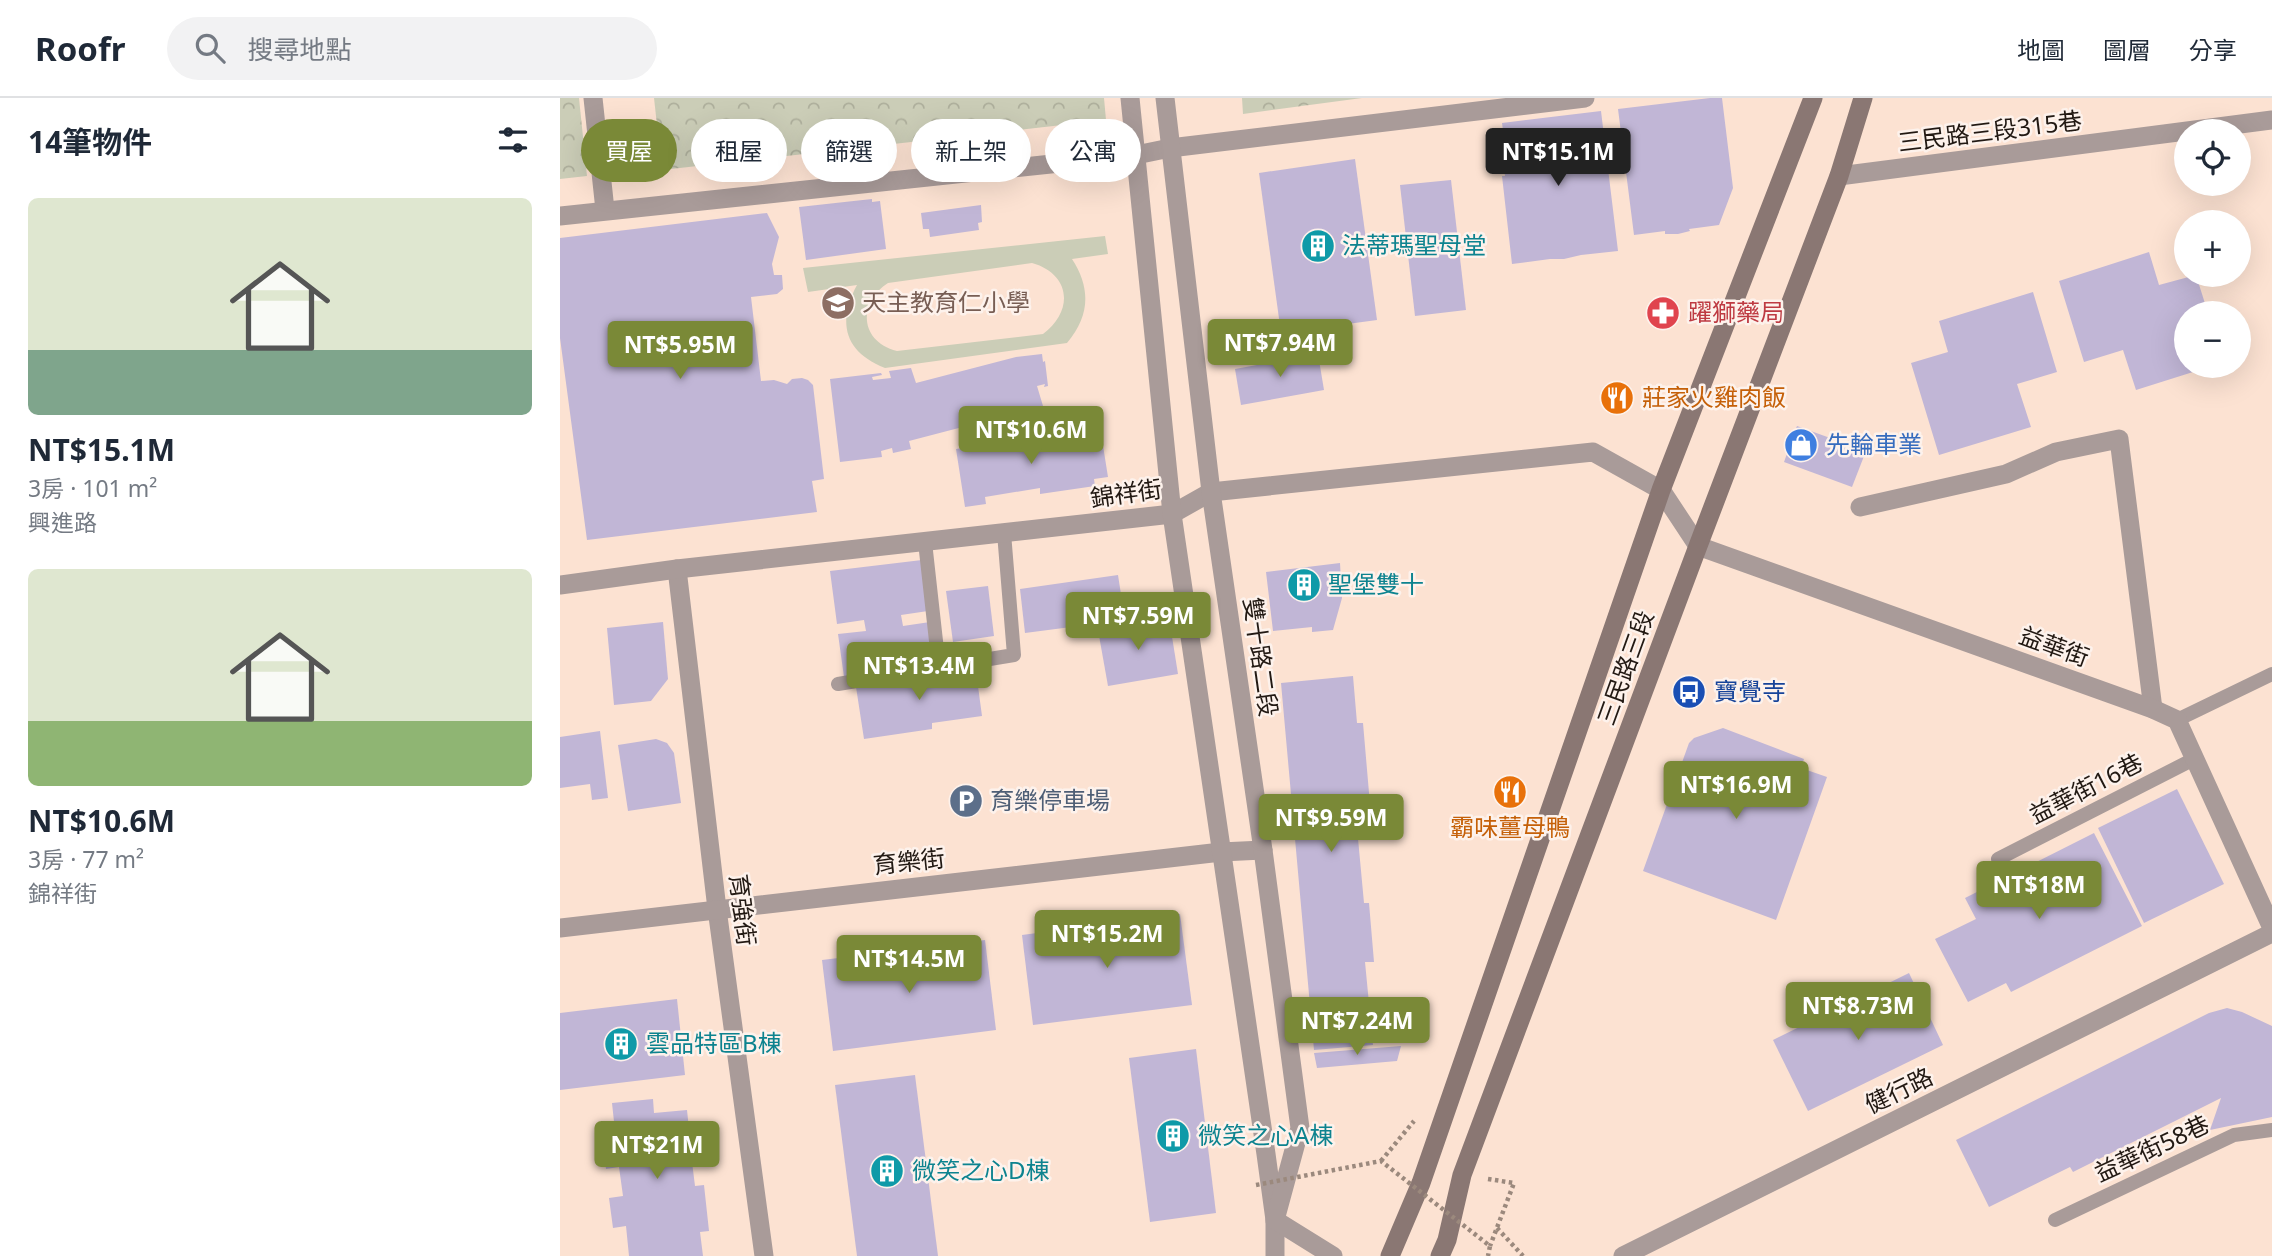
<!DOCTYPE html>
<html lang="zh-TW">
<head>
<meta charset="utf-8">
<style>
  :root { --surface:#fff; --page:#f2f2f3; --text:#1f2937; --muted:#747a83; --line:#e0e1e3; --accent:#7a8937 }
  body { margin:0; font-family:"Noto Sans","Noto Sans TC",sans-serif; background:var(--page); color:var(--text); height:100vh; display:flex; flex-direction:column; font-size:26px; white-space:nowrap }
  * { box-sizing:border-box; margin:0 }
  p { font-size:23px; color:var(--muted) }
  .icon { flex:none; width:38px; height:38px; fill:none; stroke:currentColor; stroke-width:2; stroke-linecap:round; stroke-linejoin:round }
  .map { position:relative; flex:1; overflow:hidden }
  .details { display:flex; flex-direction:column; background:var(--surface); width:560px }
  .details>* { flex:none }
  .banner { position:absolute; left:21px; top:21px; width:665px; height:63px; display:flex; gap:14px }
  .buttons { position:absolute; left:1614px; top:21px; display:grid; gap:14px }
  .buttons a { display:grid; place-items:center; width:77px; height:77px; border-radius:50%; background:var(--surface); box-shadow:0 7px 28px #0002; font-size:35px }
  .price { position:absolute; translate:-50% -60px; padding:0 16px; border-radius:7px; background:var(--accent); color:#fff; font-size:23px; line-height:46px; filter:drop-shadow(0 2px 4px #0008) }
  .price::after { content:''; position:absolute; left:50%; top:42px; width:21px; height:16px; margin-left:-10px; background:inherit; clip-path:polygon(0 0,100% 0,50% 100%) }
  .price.current { background:#222; color:#fff }
  ul { padding:0; list-style:none }
  li { display:grid; align-content:center; gap:14px; height:371px; padding:0 28px }
  li span { display:grid; place-items:center; height:217px; border-radius:10px; color:#555 }
  li>.icon { margin-inline-start:auto }
  span .icon { width:126px; height:126px; fill:#fffc; stroke-width:1 }
  li b { font-size:30px }
  h2 { display:flex; justify-content:space-between; align-items:center; height:84px; padding:0 28px; font-size:30px }
  .tag { padding:0 24px; border-radius:32px; background:var(--surface); box-shadow:0 7px 28px #0002; font-size:24px; line-height:63px }
  .tag.current { background:var(--accent); color:#fff }
  header { display:flex; align-items:center; gap:42px; box-sizing:border-box; height:98px; padding:0 35px; background:var(--surface); border-bottom:2px solid var(--line) }
  header strong { font-size:33px }
  nav { display:flex; gap:38px; margin-inline-start:auto; font-size:24px }
  .search { width:490px; height:63px; background:var(--page); display:flex; align-items:center; gap:18px; box-sizing:border-box; padding:0 24px; border-radius:38px; color:var(--muted); font-size:26px }
  main { display:flex; flex:1; min-height:0 }
  .map>svg:first-child { display:block }
  .grass { fill:#cbcdb7; fill-rule:evenodd }
  .park { fill:url(#park-crowns) }
  .building { fill:#c1b6d6 }
  .lines { fill:none; stroke-linecap:round; stroke-linejoin:round }
  .path { stroke:#9b897d; stroke-width:4.5; stroke-dasharray:3.5 3.5; stroke-linecap:butt }
  .service { stroke:#a99b99; stroke-width:14 }
  .minor { stroke:#a99b99; stroke-width:19 }
  .tertiary { stroke:#a99b99; stroke-width:19 }
  .secondary { stroke:#8a7773; stroke-width:19 }
  .path-bridge { stroke:#9b897d; stroke-width:4.5; stroke-dasharray:3.5 3.5; stroke-linecap:butt }
  .labels { text-anchor:middle; stroke-width:5; stroke-linejoin:round; paint-order:stroke }
  .street-label { font-size:24px; fill:#221913; stroke:#fdf2ec }
  .culture-label { font-size:24px; fill:#0d838f; stroke:#fdf2ec; text-anchor:start }
  .education-label { font-size:24px; fill:#785e54; stroke:#fdf2ec; text-anchor:start }
  .health-label { font-size:24px; fill:#be3a42; stroke:#fdf2ec; text-anchor:start }
  .food-label { font-size:24px; fill:#c56008; stroke:#fdf2ec; text-anchor:start }
  .shop-label { font-size:24px; fill:#366cbe; stroke:#fdf2ec; text-anchor:start }
  .transit-label { font-size:24px; fill:#164399; stroke:#fdf2ec; text-anchor:start }
  .service-label { font-size:24px; fill:#4e5e75; stroke:#fdf2ec; text-anchor:start }
</style>
</head>
<body>
<header>
<strong>Roofr</strong>
<div class="search"><svg class="icon" aria-label="search" viewBox="0 0 24 24"><circle cx="10" cy="10" r="6"/><path d="M15 15l6 6"/></svg>搜尋地點</div>
<nav><a>地圖</a><a>圖層</a><a>分享</a></nav>
</header>
<main>
<section class="details">
<h2>14筆物件<svg class="icon" aria-label="filters" viewBox="0 0 24 24"><path d="M4 7h16M4 17h16"/><circle cx="9" cy="7" r="2"/><circle cx="15" cy="17" r="2"/></svg></h2>
<ul>
<li><span style="background:linear-gradient(#dfe7d0 70%,#7fa58c 0)"><svg class="icon" aria-label="home" viewBox="0 0 24 24"><path d="M3 11l9-7 9 7M6 9v11h12V9"/></svg></span><div><b>NT$15.1M</b><p>3房 · 101 m²</p><p>興進路</p></div></li>
<li><span style="background:linear-gradient(#dfe7d0 70%,#8fb573 0)"><svg class="icon" aria-label="home" viewBox="0 0 24 24"><path d="M3 11l9-7 9 7M6 9v11h12V9"/></svg></span><div><b>NT$10.6M</b><p>3房 · 77 m²</p><p>錦祥街</p></div></li>
</ul>
</section>
<div class="map">
<svg width="1712" height="1158" viewBox="0 0 1712 1158">
  <defs>
    <pattern id="park-crowns" width="20" height="18" patternUnits="userSpaceOnUse" patternTransform="scale(1.75)"><rect width="20" height="18" fill="#cbcdb7"/><path d="M2 6a3 3 0 1 1 6 0M12 15a3 3 0 1 1 6 0" fill="none" stroke="#aeaf9c"/></pattern>
  </defs>
  <rect width="100%" height="100%" fill="#fce2d2"/>
  <path class="grass" d="M545 138 548 156 512 161C531 190 530 218 507 245L325 270C284 254 277 224 297 187L248 194 243 170ZM472 165C511 176 514 213 483 236L337 253C300 244 297 205 328 185Z"/>
  <g class="park">
    <path d="M0 0H19L27 78 0 81Z"/>
    <path d="M94 0H544L546 22 102 72Z"/>
    <path d="M682 0H802L683 16Z"/>
  </g>
  <g class="building">
    <path d="M1150 0H1162L1173 90 1159 127 1129 131 1130 133 1118 136H1105V133L1074 137 1058 11Z"/>
    <path d="M1041 13 1058 153 1021 157 1004 161H990L952 166 942 78H945L941 47H945L942 25Z"/>
    <path d="M795 61 817 222 721 235 699 75Z"/>
    <path d="M891 82 906 212 855 218 840 87Z"/>
    <path d="M312 101V104L320 103 326 151 246 162 239 109Z"/>
    <path d="M421 107 422 124 418 125 419 132 370 139 369 131H363L361 115Z"/>
    <path d="M207 115 219 139 212 166 214 177H222L223 191 217 196 191 199 201 283 214 282 227 286 232 281 242 280 248 282 253 287 264 381 252 383 257 414 27 442 0 240V140Z"/>
    <path d="M1589 154 1599 187 1636 177 1648 215H1626V268H1652L1576 292 1563 252 1524 264 1499 183Z"/>
    <path d="M1473 194 1497 274 1457 286 1471 329 1379 357 1351 265 1388 254 1379 223Z"/>
    <path d="M482 256 483 264 485 263 488 288 484 289 485 286 477 288 483 308 349 343 351 351 333 355 332 350 321 353 322 359 280 364 270 281 321 275 322 277 312 279 313 282 331 280 329 273 351 270 356 285 456 259Z"/>
    <path d="M758 256 764 292 681 307 675 271Z"/>
    <path d="M1237 328 1306 353 1292 389 1224 364Z"/>
    <path d="M521 332 522 338 541 335 548 379 534 381 535 388 480 396V390L425 399 426 406 405 409 396 351Z"/>
    <path d="M362 462 368 513 341 517 343 528 370 524 376 568 284 579 278 536 306 533 304 522 277 526 270 473Z"/>
    <path d="M780 465 782 500 773 532 752 534V529L713 533 706 474Z"/>
    <path d="M558 477 565 522 465 535 460 491Z"/>
    <path d="M428 488 434 538 393 544 386 493Z"/>
    <path d="M609 520 618 576 548 588 538 532Z"/>
    <path d="M103 524 108 581 91 603 54 607 47 530Z"/>
    <path d="M415 566 422 618 372 625V631L304 641 296 589 369 578 368 572Z"/>
    <path d="M793 578 797 625H803L811 718 796 719 804 805H809L814 864H805L813 947 754 952 721 585Z"/>
    <path d="M1163 630 1244 661 1241 670 1267 679 1216 822 1083 773 1129 645 1134 640Z"/>
    <path d="M40 633 48 700 32 702 30 686 0 690V639Z"/>
    <path d="M96 641 107 645 114 655 121 705 68 713 58 647Z"/>
    <path d="M1617 691 1664 786 1584 825 1538 730Z"/>
    <path d="M1534 735 1582 828 1451 894 1446 885 1408 904 1375 841 1416 821 1405 800Z"/>
    <path d="M620 816 632 907 473 927 462 837Z"/>
    <path d="M425 842 436 932 273 953 262 862Z"/>
    <path d="M1349 875 1383 947 1248 1013 1213 942Z"/>
    <path d="M117 901 125 977 0 992V915Z"/>
    <path d="M1667 910 1682 914 1712 928V1019L1650 1032 1661 1000 1513 1074 1510 1069 1429 1109 1396 1042 1649 915Z"/>
    <path d="M841 948 837 963 757 970 754 955Z"/>
    <path d="M636 951 656 1115 590 1124 569 960Z"/>
    <path d="M355 977 378 1158H297L275 987Z"/>
    <path d="M93 1001 94 1015 127 1012 129 1031 138 1030 141 1063 132 1064 135 1088 144 1087 149 1133 140 1134 143 1158H69L66 1128 53 1130 49 1100 63 1098 59 1069 46 1071 43 1043 56 1042 52 1005Z"/>
  </g>
  <g class="lines">
    <g class="path">
      <path d="M821 1063 854 1023"/>
      <path d="M928 1081 954 1085 930 1148"/>
      <path d="M937 1130 963 1158"/>
    </g>
    <g class="service">
      <path d="M365 444 379 570"/>
      <path d="M278 586 454 557 444 435"/>
      <path d="M1617 622 1712 576"/>
      <path d="M1438 761 1634 661"/>
      <path d="M1495 1122 1674 1037 1712 1032"/>
    </g>
    <g class="minor">
      <path d="M33 0 45 112"/>
      <path d="M1279 78 1712 22"/>
      <path d="M0 118 576 57 610 50 1025 0"/>
      <path d="M1300 409 1446 376 1496 354 1559 341 1593 611"/>
      <path d="M117 471 157 811 204 1158"/>
      <path d="M0 487 117 471 612 416 651 394 1033 354 1101 392 1138 448 1593 611 1617 622 1712 830"/>
      <path d="M0 830 661 754 703 752"/>
    </g>
    <g class="tertiary">
      <path d="M570 0 612 416 706 1056 715 1122V1158"/>
      <path d="M605 0 651 394 703 752 740 1030 715 1122 773 1158"/>
      <path d="M1063 1158 1712 835"/>
    </g>
    <g class="secondary">
      <path d="M830 1158 861 1085 1101 392 1253 0"/>
      <path d="M880 1158 887 1142 902 1077 1138 448 1279 78 1303 0"/>
    </g>
    <path class="path-bridge" d="M696 1087 821 1063 930 1148 928 1158"/>
  </g>
  <defs>
    <g id="building-disc" transform="scale(1.75)"><circle r="9.5" fill="#0f9aa8" stroke="#fdf2ec"/><path d="M-4-6H4V6H1V3H-1V6H-4ZM-2.5-4.3h1.7v1.8h-1.7ZM.8-4.3h1.7v1.8H.8ZM-2.5-1h1.7V.8h-1.7ZM.8-1h1.7V.8H.8Z" fill="#fff"/></g>
    <g id="school-disc" transform="scale(1.75)"><circle r="9.5" fill="#8d6e63" stroke="#fdf2ec"/><path d="M0-5L7-2L0 1L-7-2ZM-4 1L0 2.5L4 1V4Q0 6-4 4Z" fill="#fff"/></g>
    <g id="pharmacy-disc" transform="scale(1.75)"><circle r="9.5" fill="#e0444e" stroke="#fdf2ec"/><path d="M-2-6h4v4h4v4h-4v4h-4v-4h-4v-4h4Z" fill="#fff"/></g>
    <g id="restaurant-disc" transform="scale(1.75)"><circle r="9.5" fill="#e8710a" stroke="#fdf2ec"/><path d="M-5-6h1v4h1v-4h1v4h1v-4h1v5L-1.5 .5V6h-2V.5L-5-1ZM5-6V6H3V1.5H1.5Q1.5-4 5-6Z" fill="#fff"/></g>
    <g id="shop-disc" transform="scale(1.75)"><circle r="9.5" fill="#3f7fe0" stroke="#fdf2ec"/><path d="M-5-2.5h2.3a2.7 3.5 0 0 1 5.4 0H5L5.5 6h-11ZM-1.5-2.5h3a1.5 2.3 0 0 0-3 0Z" fill="#fff"/></g>
    <g id="bus-disc" transform="scale(1.75)"><circle r="9.5" fill="#1a4fb4" stroke="#fdf2ec"/><path d="M-5-6H5V4H4V6H2V4H-2V6H-4V4H-5ZM-3.5-4V0h7V-4ZM-3.5 1.2v1.5H-2V1.2ZM2 1.2v1.5H3.5V1.2Z" fill="#fff"/></g>
    <g id="parking-disc" transform="scale(1.75)"><circle r="9.5" fill="#5c6f8a" stroke="#fdf2ec"/><path d="M-3.5-5.5H1a3.5 3.5 0 0 1 0 7H-1V5.5H-3.5ZM-1-3.4V-.6H.8a1.4 1.4 0 0 0 0-2.8Z" fill="#fff"/></g>
  </defs>
  <g fill-rule="evenodd">
    <use href="#building-disc" x="758" y="148"/>
    <use href="#school-disc" x="278" y="205"/>
    <use href="#pharmacy-disc" x="1103" y="215"/>
    <use href="#restaurant-disc" x="1057" y="300"/>
    <use href="#shop-disc" x="1241" y="347"/>
    <use href="#building-disc" x="744" y="487"/>
    <use href="#bus-disc" x="1129" y="594"/>
    <use href="#restaurant-disc" x="950" y="694"/>
    <use href="#parking-disc" x="406" y="703"/>
    <use href="#building-disc" x="61" y="946"/>
    <use href="#building-disc" x="613" y="1038"/>
    <use href="#building-disc" x="327" y="1073"/>
  </g>
  <g class="labels">
    <g class="street-label">
      <text transform="translate(1430 34) rotate(-7)" y="8">三民路三段315巷</text>
      <text transform="translate(566 396) rotate(-8)" y="8">錦祥街</text>
      <text transform="translate(1494 549) rotate(20)" y="8">益華街</text>
      <text transform="translate(700 559) rotate(82)" y="8">雙十路二段</text>
      <text transform="translate(1066 570) rotate(-70)" y="8">三民路三段</text>
      <text transform="translate(1526 691) rotate(-27)" y="8">益華街16巷</text>
      <text transform="translate(349 764) rotate(-6)" y="8">育樂街</text>
      <text transform="translate(182 812) rotate(83)" y="8">育強街</text>
      <text transform="translate(1339 993) rotate(-26)" y="8">健行路</text>
      <text transform="translate(1592 1051) rotate(-25)" y="8">益華街58巷</text>
    </g>
    <g class="culture-label">
      <text x="782" y="156">法蒂瑪聖母堂</text>
      <text x="768" y="495">聖堡雙十</text>
      <text x="86" y="954">雲品特區B棟</text>
      <text x="638" y="1046">微笑之心A棟</text>
      <text x="352" y="1081">微笑之心D棟</text>
    </g>
    <g class="education-label">
      <text x="302" y="213">天主教育仁小學</text>
    </g>
    <g class="health-label">
      <text x="1128" y="223">躍獅藥局</text>
    </g>
    <g class="food-label">
      <text x="1082" y="308">莊家火雞肉飯</text>
      <text x="950" y="738" text-anchor="middle">霸味薑母鴨</text>
    </g>
    <g class="shop-label">
      <text x="1266" y="355">先輪車業</text>
    </g>
    <g class="transit-label">
      <text x="1154" y="602">寶覺寺</text>
    </g>
    <g class="service-label">
      <text x="430" y="711">育樂停車場</text>
    </g>
  </g>
</svg>
<div class="buttons">
<a><svg class="icon" aria-label="locate" viewBox="0 0 24 24"><circle cx="12" cy="12" r="6"/><path d="M12 2v4M12 18v4M2 12h4M18 12h4"/></svg></a>
<a>+</a>
<a>−</a>
</div>
<b class="price current" style="left:998px;top:90px">NT$15.1M</b>
<b class="price" style="left:720px;top:281px">NT$7.94M</b>
<b class="price" style="left:120px;top:283px">NT$5.95M</b>
<b class="price" style="left:471px;top:368px">NT$10.6M</b>
<b class="price" style="left:578px;top:554px">NT$7.59M</b>
<b class="price" style="left:359px;top:604px">NT$13.4M</b>
<b class="price" style="left:1176px;top:723px">NT$16.9M</b>
<b class="price" style="left:771px;top:756px">NT$9.59M</b>
<b class="price" style="left:1479px;top:823px">NT$18M</b>
<b class="price" style="left:547px;top:872px">NT$15.2M</b>
<b class="price" style="left:349px;top:897px">NT$14.5M</b>
<b class="price" style="left:1298px;top:944px">NT$8.73M</b>
<b class="price" style="left:797px;top:959px">NT$7.24M</b>
<b class="price" style="left:97px;top:1083px">NT$21M</b>
<div class="banner">
<a class="tag current">買屋</a>
<a class="tag">租屋</a>
<a class="tag">篩選</a>
<a class="tag">新上架</a>
<a class="tag">公寓</a>
</div>
</div>
</main>
</body>
</html>
